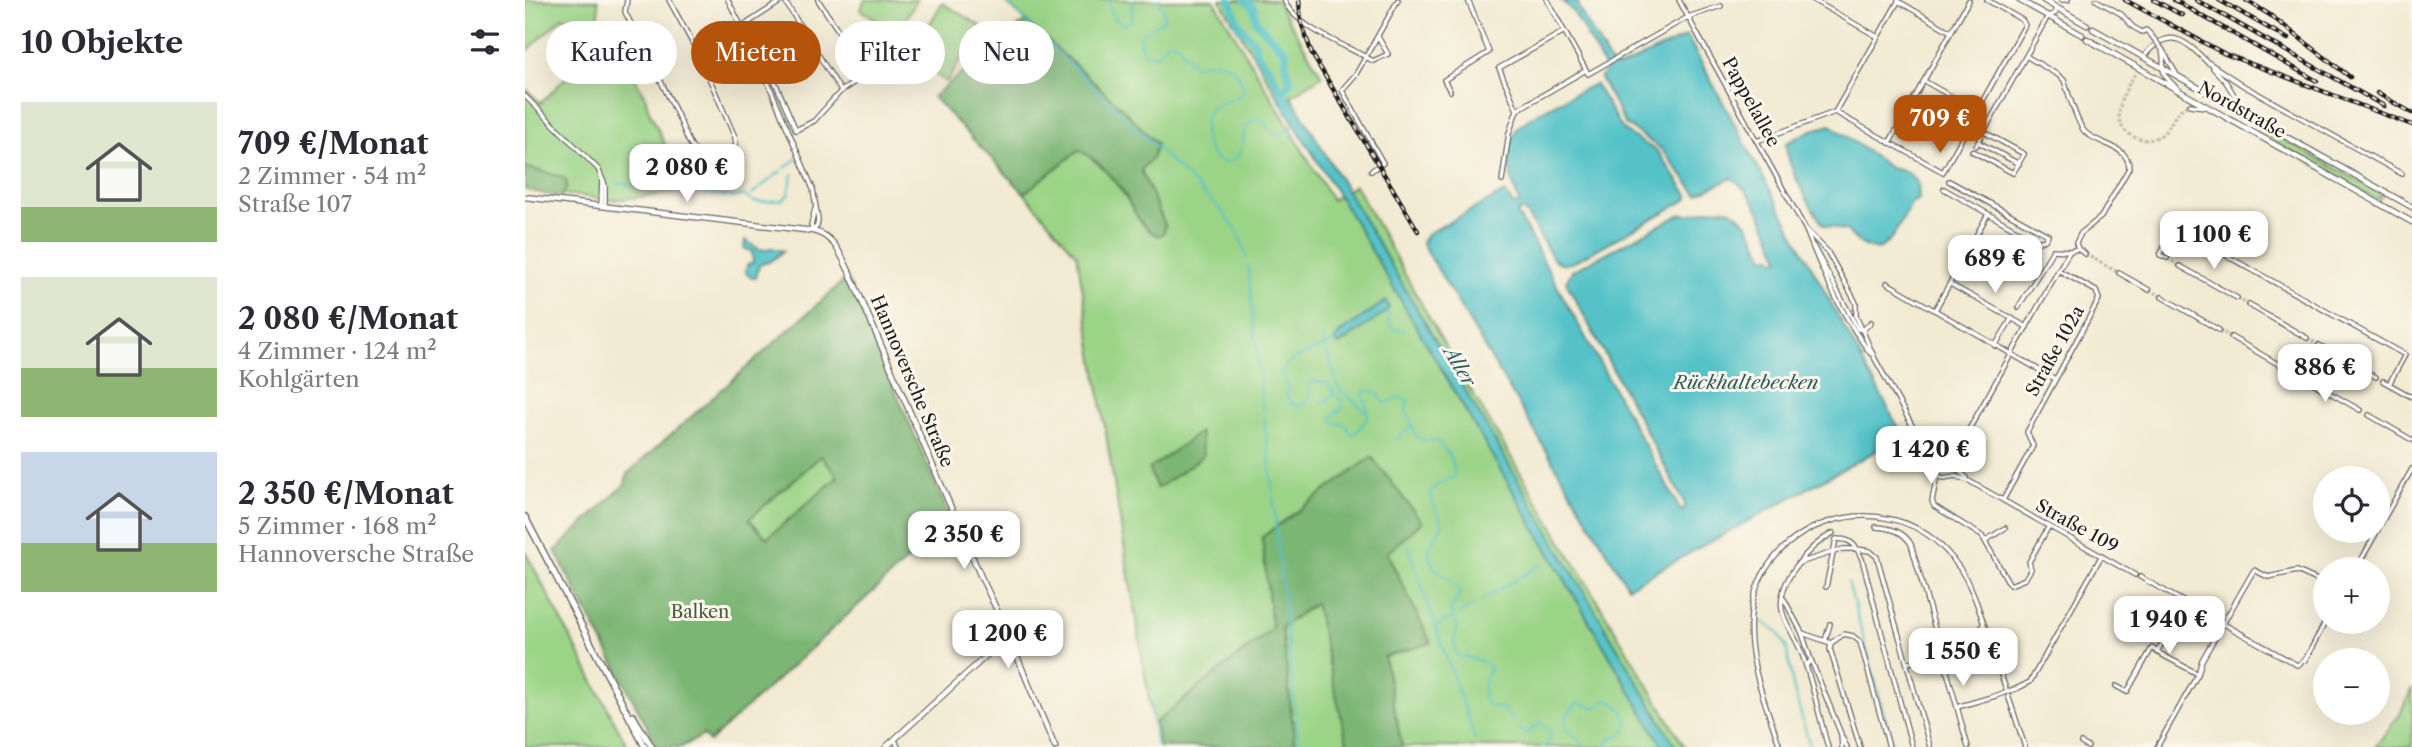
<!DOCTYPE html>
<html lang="de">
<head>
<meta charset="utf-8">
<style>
  :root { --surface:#fff; --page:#f7f7f7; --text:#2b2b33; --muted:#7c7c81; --accent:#b45309 }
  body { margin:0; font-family:"Libre Caslon Text",serif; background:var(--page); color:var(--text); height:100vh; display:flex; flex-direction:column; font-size:26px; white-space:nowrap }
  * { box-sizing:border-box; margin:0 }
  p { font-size:23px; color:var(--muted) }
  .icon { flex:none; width:38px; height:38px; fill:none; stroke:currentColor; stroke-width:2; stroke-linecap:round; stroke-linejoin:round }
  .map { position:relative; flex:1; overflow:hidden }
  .details { display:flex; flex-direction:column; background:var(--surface); width:525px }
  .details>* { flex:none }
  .top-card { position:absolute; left:21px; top:21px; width:665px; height:63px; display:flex; gap:14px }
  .fabs { position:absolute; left:1788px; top:466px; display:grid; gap:14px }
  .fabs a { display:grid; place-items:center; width:77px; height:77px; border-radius:50%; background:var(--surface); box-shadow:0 7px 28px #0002; font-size:35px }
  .price { position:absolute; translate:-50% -60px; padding:0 16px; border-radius:14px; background:#fff; color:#222; font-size:23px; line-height:46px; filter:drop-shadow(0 2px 4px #0008) }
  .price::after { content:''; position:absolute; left:50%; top:42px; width:21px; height:16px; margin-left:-10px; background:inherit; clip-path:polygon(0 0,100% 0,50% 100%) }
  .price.active { background:var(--accent); color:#fff }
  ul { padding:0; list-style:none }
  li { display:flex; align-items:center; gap:21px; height:175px; padding:0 21px }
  li span { display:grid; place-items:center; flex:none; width:196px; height:140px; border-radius:0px; color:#555 }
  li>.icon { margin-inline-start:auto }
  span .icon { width:84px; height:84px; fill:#fffc; stroke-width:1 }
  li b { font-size:30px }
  h2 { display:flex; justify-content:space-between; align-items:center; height:84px; padding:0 21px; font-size:30px }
  .chip { padding:0 24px; border-radius:32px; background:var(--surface); box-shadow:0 7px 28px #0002; font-size:24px; line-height:63px }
  .chip.active { background:var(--accent); color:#fff }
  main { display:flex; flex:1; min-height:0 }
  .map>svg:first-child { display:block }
  .green { fill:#9bd487; stroke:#5c7852; stroke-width:2 }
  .forest { fill:#7cb674; stroke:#4c6948; stroke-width:2; fill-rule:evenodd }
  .water { fill:#54c2c8; stroke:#386f72; stroke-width:2 }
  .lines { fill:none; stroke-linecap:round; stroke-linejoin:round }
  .stream { stroke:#54c2c8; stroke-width:2 }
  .river { stroke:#54c2c8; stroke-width:8 }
  .minor-tunnel { stroke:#c7c1ae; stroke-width:3.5; stroke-dasharray:3.5 2; stroke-linecap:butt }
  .minor-casing { stroke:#67645c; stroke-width:6 }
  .tertiary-casing { stroke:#67645c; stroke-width:7 }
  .primary-casing { stroke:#67645c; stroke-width:8 }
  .minor { stroke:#fff; stroke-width:3.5 }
  .tertiary { stroke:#fff; stroke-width:4.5 }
  .primary { stroke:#fff; stroke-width:5 }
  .rail-casing { stroke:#1c1c1c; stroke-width:4.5 }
  .rail { stroke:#fbf7ec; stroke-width:2; stroke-dasharray:5; stroke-linecap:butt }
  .minor-bridge-casing { stroke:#67645c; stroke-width:6; stroke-linecap:butt }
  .minor-bridge { stroke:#fff; stroke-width:3.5 }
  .labels { text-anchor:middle; stroke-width:6; stroke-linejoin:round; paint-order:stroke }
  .street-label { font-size:18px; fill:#1c1c1c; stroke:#fbf7ec }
  .park-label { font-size:18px; fill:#485c41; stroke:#fbf7ec }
  .water-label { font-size:19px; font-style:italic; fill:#325e61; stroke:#fbf7ec }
</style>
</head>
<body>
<main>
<section class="details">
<h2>10 Objekte<svg class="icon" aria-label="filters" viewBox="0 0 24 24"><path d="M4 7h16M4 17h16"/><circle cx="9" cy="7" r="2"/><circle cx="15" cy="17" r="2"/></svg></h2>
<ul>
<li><span style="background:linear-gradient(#dfe7d0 75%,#8fb573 0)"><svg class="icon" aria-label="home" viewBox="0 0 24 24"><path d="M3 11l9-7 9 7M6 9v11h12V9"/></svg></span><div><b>709 €/Monat</b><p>2 Zimmer · 54 m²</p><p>Straße 107</p></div></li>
<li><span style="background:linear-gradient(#dfe7d0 65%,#8fb573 0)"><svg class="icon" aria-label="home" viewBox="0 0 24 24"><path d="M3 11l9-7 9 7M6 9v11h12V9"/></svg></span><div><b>2 080 €/Monat</b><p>4 Zimmer · 124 m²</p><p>Kohlgärten</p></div></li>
<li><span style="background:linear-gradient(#c9d6e8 65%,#8fb573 0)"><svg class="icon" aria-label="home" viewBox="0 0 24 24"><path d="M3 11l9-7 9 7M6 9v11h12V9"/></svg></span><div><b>2 350 €/Monat</b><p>5 Zimmer · 168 m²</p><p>Hannoversche Straße</p></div></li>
</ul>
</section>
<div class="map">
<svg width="1887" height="747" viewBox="0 0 1887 747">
  <rect width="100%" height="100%" fill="#fbf7ec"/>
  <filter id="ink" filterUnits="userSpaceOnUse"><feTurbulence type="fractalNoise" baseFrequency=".0143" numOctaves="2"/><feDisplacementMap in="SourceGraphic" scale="14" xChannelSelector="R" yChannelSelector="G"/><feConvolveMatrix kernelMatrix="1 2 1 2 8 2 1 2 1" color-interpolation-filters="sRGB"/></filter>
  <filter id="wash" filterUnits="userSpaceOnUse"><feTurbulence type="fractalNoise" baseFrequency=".00686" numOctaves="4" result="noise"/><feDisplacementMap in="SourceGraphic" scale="28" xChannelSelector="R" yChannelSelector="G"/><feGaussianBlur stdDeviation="1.57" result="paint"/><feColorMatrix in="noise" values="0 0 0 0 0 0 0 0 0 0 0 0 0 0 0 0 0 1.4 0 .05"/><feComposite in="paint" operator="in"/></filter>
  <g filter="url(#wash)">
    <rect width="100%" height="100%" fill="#f2ead2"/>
    <g class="green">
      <path d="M0 0H73L74 16 120 96 123 108 156 180 157 192 88 200 38 194 42 187 41 180 37 177 0 167V88L16 103 74 44 66 33 38 17 1 52Z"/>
      <path d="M340 0H392L372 33 335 9Z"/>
      <path d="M478 0H689L807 200 830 185 930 364 1160 747H877L859 657 906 643 862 553 737 537 747 629 628 724 552 255 499 193 554 150C583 167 600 195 617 223L640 225 616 170 570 83Z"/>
      <path d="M695 0H751L797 76 756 102Z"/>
      <path d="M417 3 456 26 422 82 384 59Z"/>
      <path d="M1734 126 1854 192 1856 198 1851 199 1734 133 1732 131Z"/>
      <path d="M296 456 314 476 242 538 224 519Z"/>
      <path d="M0 551 103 747H0Z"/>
      <path d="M791 603 823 747H770L757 626Z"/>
      <path d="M1887 688V747H1850L1875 714Z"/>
    </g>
    <g class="forest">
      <path d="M500 21 595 106 632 144 628 157 616 170 640 225 639 232 634 236C615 229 609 209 599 193 588 176 572 160 554 150L499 193 408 97Z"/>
      <path d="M0 167 37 177 41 180 42 187 36 197 0 190Z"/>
      <path d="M322 278 426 520 184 742 179 735 156 747H133L30 551 99 485 103 473ZM296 456 313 477 242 538 224 519Z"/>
      <path d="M675 432 678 456 632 489 624 469Z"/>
      <path d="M847 457 897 522 862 553 906 643 859 657 877 747H823L790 603 757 627 770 747H634L630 723 747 629 737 537Z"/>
    </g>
    <g class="water">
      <path d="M1051 0 1050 3 1054 4 1053 7 1087 66 1095 67 1162 36 1378 436 1103 587 897 243 902 234 980 192 988 205 995 203C985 180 977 151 993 128 1003 115 1053 92 1070 84L1096 127 1105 135 1132 151 1163 195V199L1047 263 1038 264 1029 260 1001 213 997 210 992 213 1156 511 1159 510 1160 504 1041 282 1047 271 1156 214 1162 215C1173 213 1190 206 1201 209 1221 212 1231 241 1239 257H1248L1250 261 1255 258C1242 231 1233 196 1207 178L1172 194 1136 149 1100 124 1075 78 1081 70 1048 11 1037 1Z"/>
      <path d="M766 96 1151 747H1138L1135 742 828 219 756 102Z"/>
      <path d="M1306 125 1365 168 1382 172 1392 182 1393 200 1387 202C1376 220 1371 239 1352 250 1339 247 1330 242 1323 231L1299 225C1285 207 1261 165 1261 143L1287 130Z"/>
      <path d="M220 240 235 250 247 248 259 251 246 261 234 265 231 278H227L221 273 222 265 228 263 227 252 219 248Z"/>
      <path d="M861 301 864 307 862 311 814 345 809 341 816 332Z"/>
    </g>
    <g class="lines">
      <g class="stream">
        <path d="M479 0 696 210 713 232 722 258"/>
        <path d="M584 0C584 11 589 19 599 25L607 20V0"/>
        <path d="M632 0 639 9V20L617 33 615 44 620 53 631 56 641 43 650 42C659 49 661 59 669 65 676 66 679 63 685 62 698 60 711 69 716 80 730 105 689 95 681 116 674 134 687 174 709 159 724 149 711 128 731 119L738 120 748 133 757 134 770 126"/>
        <path d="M260 168 272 158"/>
        <path d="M92 183 210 197 218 195 230 202 257 200 264 194 267 174"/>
        <path d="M226 195 256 171"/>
        <path d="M723 265 738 411"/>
        <path d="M862 311 865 324 869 329 879 330"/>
        <path d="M797 338 814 389 842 412"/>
        <path d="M809 341C793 353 761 354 756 375L762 386V398L770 406C786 404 785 397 785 384L789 380 803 384 818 403 816 409 807 416V420L811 423 822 425 824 432 829 434C843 421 848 412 837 396L840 390 851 392 860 403C870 403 872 393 883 401L881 409 891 436 899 440 912 441C922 452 931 460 929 476 894 493 906 493 917 523 915 534 904 542 904 552 903 575 932 575 935 595L925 610 932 626C931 639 926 642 933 656 943 658 960 659 965 668L959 682 958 699 966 707 978 708 988 721"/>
        <path d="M797 404 808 395"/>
        <path d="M739 417 748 492"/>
        <path d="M870 440 888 426"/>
        <path d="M748 497 774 747"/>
        <path d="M882 544 950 739"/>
        <path d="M1323 582 1368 747"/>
        <path d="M957 600 1017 564"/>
        <path d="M934 614 949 605"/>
        <path d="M1236 621 1252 631 1261 646 1268 686 1285 747"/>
        <path d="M912 626 928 617"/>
        <path d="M627 704 626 712 632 747"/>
        <path d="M993 727 1001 734 1015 723 1025 730 1026 735 1023 744 1017 747"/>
        <path d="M1061 747 1041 729C1039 717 1044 711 1053 703L1070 708 1082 699 1097 709 1103 724 1099 733 1084 739 1081 747"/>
        <path d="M1128 747 1135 742"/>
      </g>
      <g class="river">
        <path d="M705 0 714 25 729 42 733 56 743 67 765 108"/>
        <path d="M721 0 729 8 731 22 761 52 760 63 765 81 757 94"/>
      </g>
    </g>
  </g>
  <g filter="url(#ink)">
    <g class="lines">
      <g class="minor-tunnel">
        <path d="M1610 74C1599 92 1581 123 1609 137 1616 140 1623 141 1630 138 1648 132 1646 110 1665 105"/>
        <path d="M1560 254 1594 273"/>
        <path d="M1642 258 1655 266"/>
        <path d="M1624 290 1637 297"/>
        <path d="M1712 298 1724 305"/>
        <path d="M1694 330 1706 337"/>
        <path d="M1782 338 1794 345"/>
        <path d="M1760 368 1777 377"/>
      </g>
      <g class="minor-casing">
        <g id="minor">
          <path d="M102 0 100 12C119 49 139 85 156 123 160 132 163 145 172 152 184 161 201 155 211 145L210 137 174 55 144 0"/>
          <path d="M203 0 233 59 288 189 293 220 292 226 288 231"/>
          <path d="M259 0 316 91"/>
          <path d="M759 0C769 27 823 46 848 61L863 54 853 37"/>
          <path d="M1022 0 1061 70"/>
          <path d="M1288 0 1353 37"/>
          <path d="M1536 0H1543"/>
          <path d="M1571 0 1596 14 1608 27 1617 32 1621 30 1626 35"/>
          <path d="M1373 1 1426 32"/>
          <path d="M1196 6 1163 17 1281 230C1297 272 1318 318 1346 354"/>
          <path d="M224 23 271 130 289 121 316 91 342 74 293 0"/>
          <path d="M1637 49C1642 71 1630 69 1653 89"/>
          <path d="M1637 49 1652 75"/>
          <path d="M1621 54C1645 25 1662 42 1683 63"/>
          <path d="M174 55 258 0"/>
          <path d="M1501 56 1533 75 1539 80C1543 92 1552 124 1560 132 1573 145 1604 145 1604 168L1576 217 1556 233 1551 243 1553 249"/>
          <path d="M1681 61 1719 86 1877 174"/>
          <path d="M1688 68 1701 82 1720 113"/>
          <path d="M1061 70 1063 74 1163 17 1154 0"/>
          <path d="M1399 81 1452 111 1500 25 1497 20 1462 0"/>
          <path d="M925 91 919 80 964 52 943 0"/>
          <path d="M0 96 73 169 80 185V206"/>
          <path d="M1665 105 1680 107"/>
          <path d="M992 110 974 68 1038 32"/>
          <path d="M1310 112 1374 0"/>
          <path d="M1459 132 1499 154"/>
          <path d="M1232 141 1310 112 1418 172 1452 111"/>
          <path d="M1453 142 1494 164"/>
          <path d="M1364 143 1444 0"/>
          <path d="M1451 146 1523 16 1531 13 1530 8"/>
          <path d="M1447 151 1488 173 1499 154"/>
          <path d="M846 171 858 163 817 90 831 74 873 0"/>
          <path d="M977 181 984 133 992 110 1061 70"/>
          <path d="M1419 189 1513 242 1520 240 1523 235 1424 181"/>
          <path d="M76 206 77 179"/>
          <path d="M1281 230 1302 251 1328 297 1331 303V316L1350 359 1409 465 1412 475 1418 478 1430 476 1444 481 1610 575"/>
          <path d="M288 231 286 225 290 209"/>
          <path d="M1288 246 1333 329 1338 330 1346 322"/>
          <path d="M1553 249 1560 254"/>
          <path d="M1642 258 1635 255 1650 227 1880 355 1864 384"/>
          <path d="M1655 266 1712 298"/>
          <path d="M1594 273 1624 290"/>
          <path d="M1362 283 1530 379"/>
          <path d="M1425 284 1502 327"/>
          <path d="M1637 297 1694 330"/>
          <path d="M1724 305 1782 338"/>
          <path d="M1493 308 1528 250 1545 251"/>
          <path d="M1410 310 1463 214"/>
          <path d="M1706 337 1760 368"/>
          <path d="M1794 345 1851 377"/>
          <path d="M1470 346 1487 318"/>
          <path d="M1777 377 1835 410"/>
          <path d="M1858 381 1887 397"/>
          <path d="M1844 415 1887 440"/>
          <path d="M1401 450 1413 458 1418 456 1426 458 1430 467 1442 478"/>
          <path d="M1429 461 1434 447 1537 264 1545 251 1553 249"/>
          <path d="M1412 475 1407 501 1409 506 1457 536 1485 585 1500 579 1506 569 1504 562 1524 526"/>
          <path d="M1478 500 1508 446 1502 432 1574 299 1571 291 1533 270"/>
          <path d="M1351 527C1366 528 1378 531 1386 544L1432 707 1470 696"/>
          <path d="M1853 529 1887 469"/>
          <path d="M1460 541 1480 528"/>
          <path d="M1274 563 1318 549H1332L1337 559 1387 747"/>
          <path d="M1831 569 1853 530"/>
          <path d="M1615 577 1772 665 1780 660 1801 621"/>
          <path d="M1301 587 1311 539C1321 539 1327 541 1332 549L1345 551 1352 557 1405 747"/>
          <path d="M1259 599 1277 633 1306 643"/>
          <path d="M1277 633 1286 660 1281 666"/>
          <path d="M1300 641 1305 624"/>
          <path d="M1632 652 1673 674"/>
          <path d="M1420 658C1430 640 1450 655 1458 624"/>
          <path d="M1286 660 1316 734 1317 747"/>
          <path d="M1419 660C1438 644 1455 646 1472 662"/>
          <path d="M1382 663 1412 656 1419 660"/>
          <path d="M1591 686 1602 692 1627 648 1632 652 1660 603"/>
          <path d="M1493 688 1505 682 1577 555"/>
          <path d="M1432 707 1443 747"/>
          <path d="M1318 739 1322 747"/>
          <path d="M370 740 373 747"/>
          <path d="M1556 743 1563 747"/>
          <path d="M1255 747C1241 704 1221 660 1226 613 1236 520 1359 483 1421 551 1446 577 1455 612 1466 646 1478 679 1489 713 1500 747"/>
          <path d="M1303 747C1294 716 1288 684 1277 654 1272 639 1260 625 1257 610 1252 581 1285 545 1308 533"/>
          <path d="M1335 747 1305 649 1306 643 1319 634 1328 636 1335 642 1364 747"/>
          <path d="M1632 747 1673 674 1677 660 1729 570 1743 577 1772 571 1801 584"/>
        </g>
      </g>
      <g class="tertiary-casing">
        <g id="tertiary">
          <path d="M1494 0 1557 35"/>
          <path d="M1518 0 1562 25"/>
          <path d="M1568 29 1887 207"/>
          <path d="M1562 39 1887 222"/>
          <path d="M0 197 288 231C309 236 315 253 324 271L456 577C484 632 505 690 530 747"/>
          <path d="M361 747 484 635"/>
        </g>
      </g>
      <g class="primary-casing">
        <g id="primary">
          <path d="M0 517 120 747"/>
          <path d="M108 716 127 747"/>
        </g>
      </g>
      <use href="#minor" class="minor"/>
      <use href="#tertiary" class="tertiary"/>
      <use href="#primary" class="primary"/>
      <g class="rail-casing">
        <g id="rail">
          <path d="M774 0 776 22 787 54 893 231"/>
          <path d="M1600 0 1700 54 1887 125"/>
          <path d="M1629 0 1657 15"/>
          <path d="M1649 0 1792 81"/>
          <path d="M1671 0 1859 106"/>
          <path d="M1694 0 1763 39"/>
          <path d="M1721 0 1745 15 1825 77"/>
          <path d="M1852 93 1887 113"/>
        </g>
      </g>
      <use href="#rail" class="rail"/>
      <g class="minor-bridge-casing">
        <g id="minor-bridge">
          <path d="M1626 35 1636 48"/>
          <path d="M1470 696 1493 688"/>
        </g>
      </g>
      <use href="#minor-bridge" class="minor-bridge"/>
    </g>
  </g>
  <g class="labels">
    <g class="street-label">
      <text transform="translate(1226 102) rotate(61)" y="6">Pappelallee</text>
      <text transform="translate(1717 110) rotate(29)" y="6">Nordstraße</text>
      <text transform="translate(1530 351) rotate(-61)" y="6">Straße 102a</text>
      <text transform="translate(387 381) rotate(67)" y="6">Hannoversche Straße</text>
      <text transform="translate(1552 526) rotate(29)" y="6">Straße 109</text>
    </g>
    <g class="park-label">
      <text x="175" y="618">Balken</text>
    </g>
    <g class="water-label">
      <text transform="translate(935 366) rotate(59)" y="7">Aller</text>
      <text x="1221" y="389">Rückhaltebecken</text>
    </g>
  </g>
</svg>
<div class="fabs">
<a><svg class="icon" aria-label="locate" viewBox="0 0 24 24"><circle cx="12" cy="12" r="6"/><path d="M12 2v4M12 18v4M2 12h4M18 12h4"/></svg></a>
<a>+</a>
<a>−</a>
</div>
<b class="price active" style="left:1415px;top:155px">709 €</b>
<b class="price" style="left:162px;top:204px">2 080 €</b>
<b class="price" style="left:1689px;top:271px">1 100 €</b>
<b class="price" style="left:1470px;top:295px">689 €</b>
<b class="price" style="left:1800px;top:404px">886 €</b>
<b class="price" style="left:1406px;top:486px">1 420 €</b>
<b class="price" style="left:439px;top:571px">2 350 €</b>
<b class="price" style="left:1644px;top:656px">1 940 €</b>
<b class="price" style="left:483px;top:670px">1 200 €</b>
<b class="price" style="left:1438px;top:688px">1 550 €</b>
<div class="top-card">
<a class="chip">Kaufen</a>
<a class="chip active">Mieten</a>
<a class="chip">Filter</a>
<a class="chip">Neu</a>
</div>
</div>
</main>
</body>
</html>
